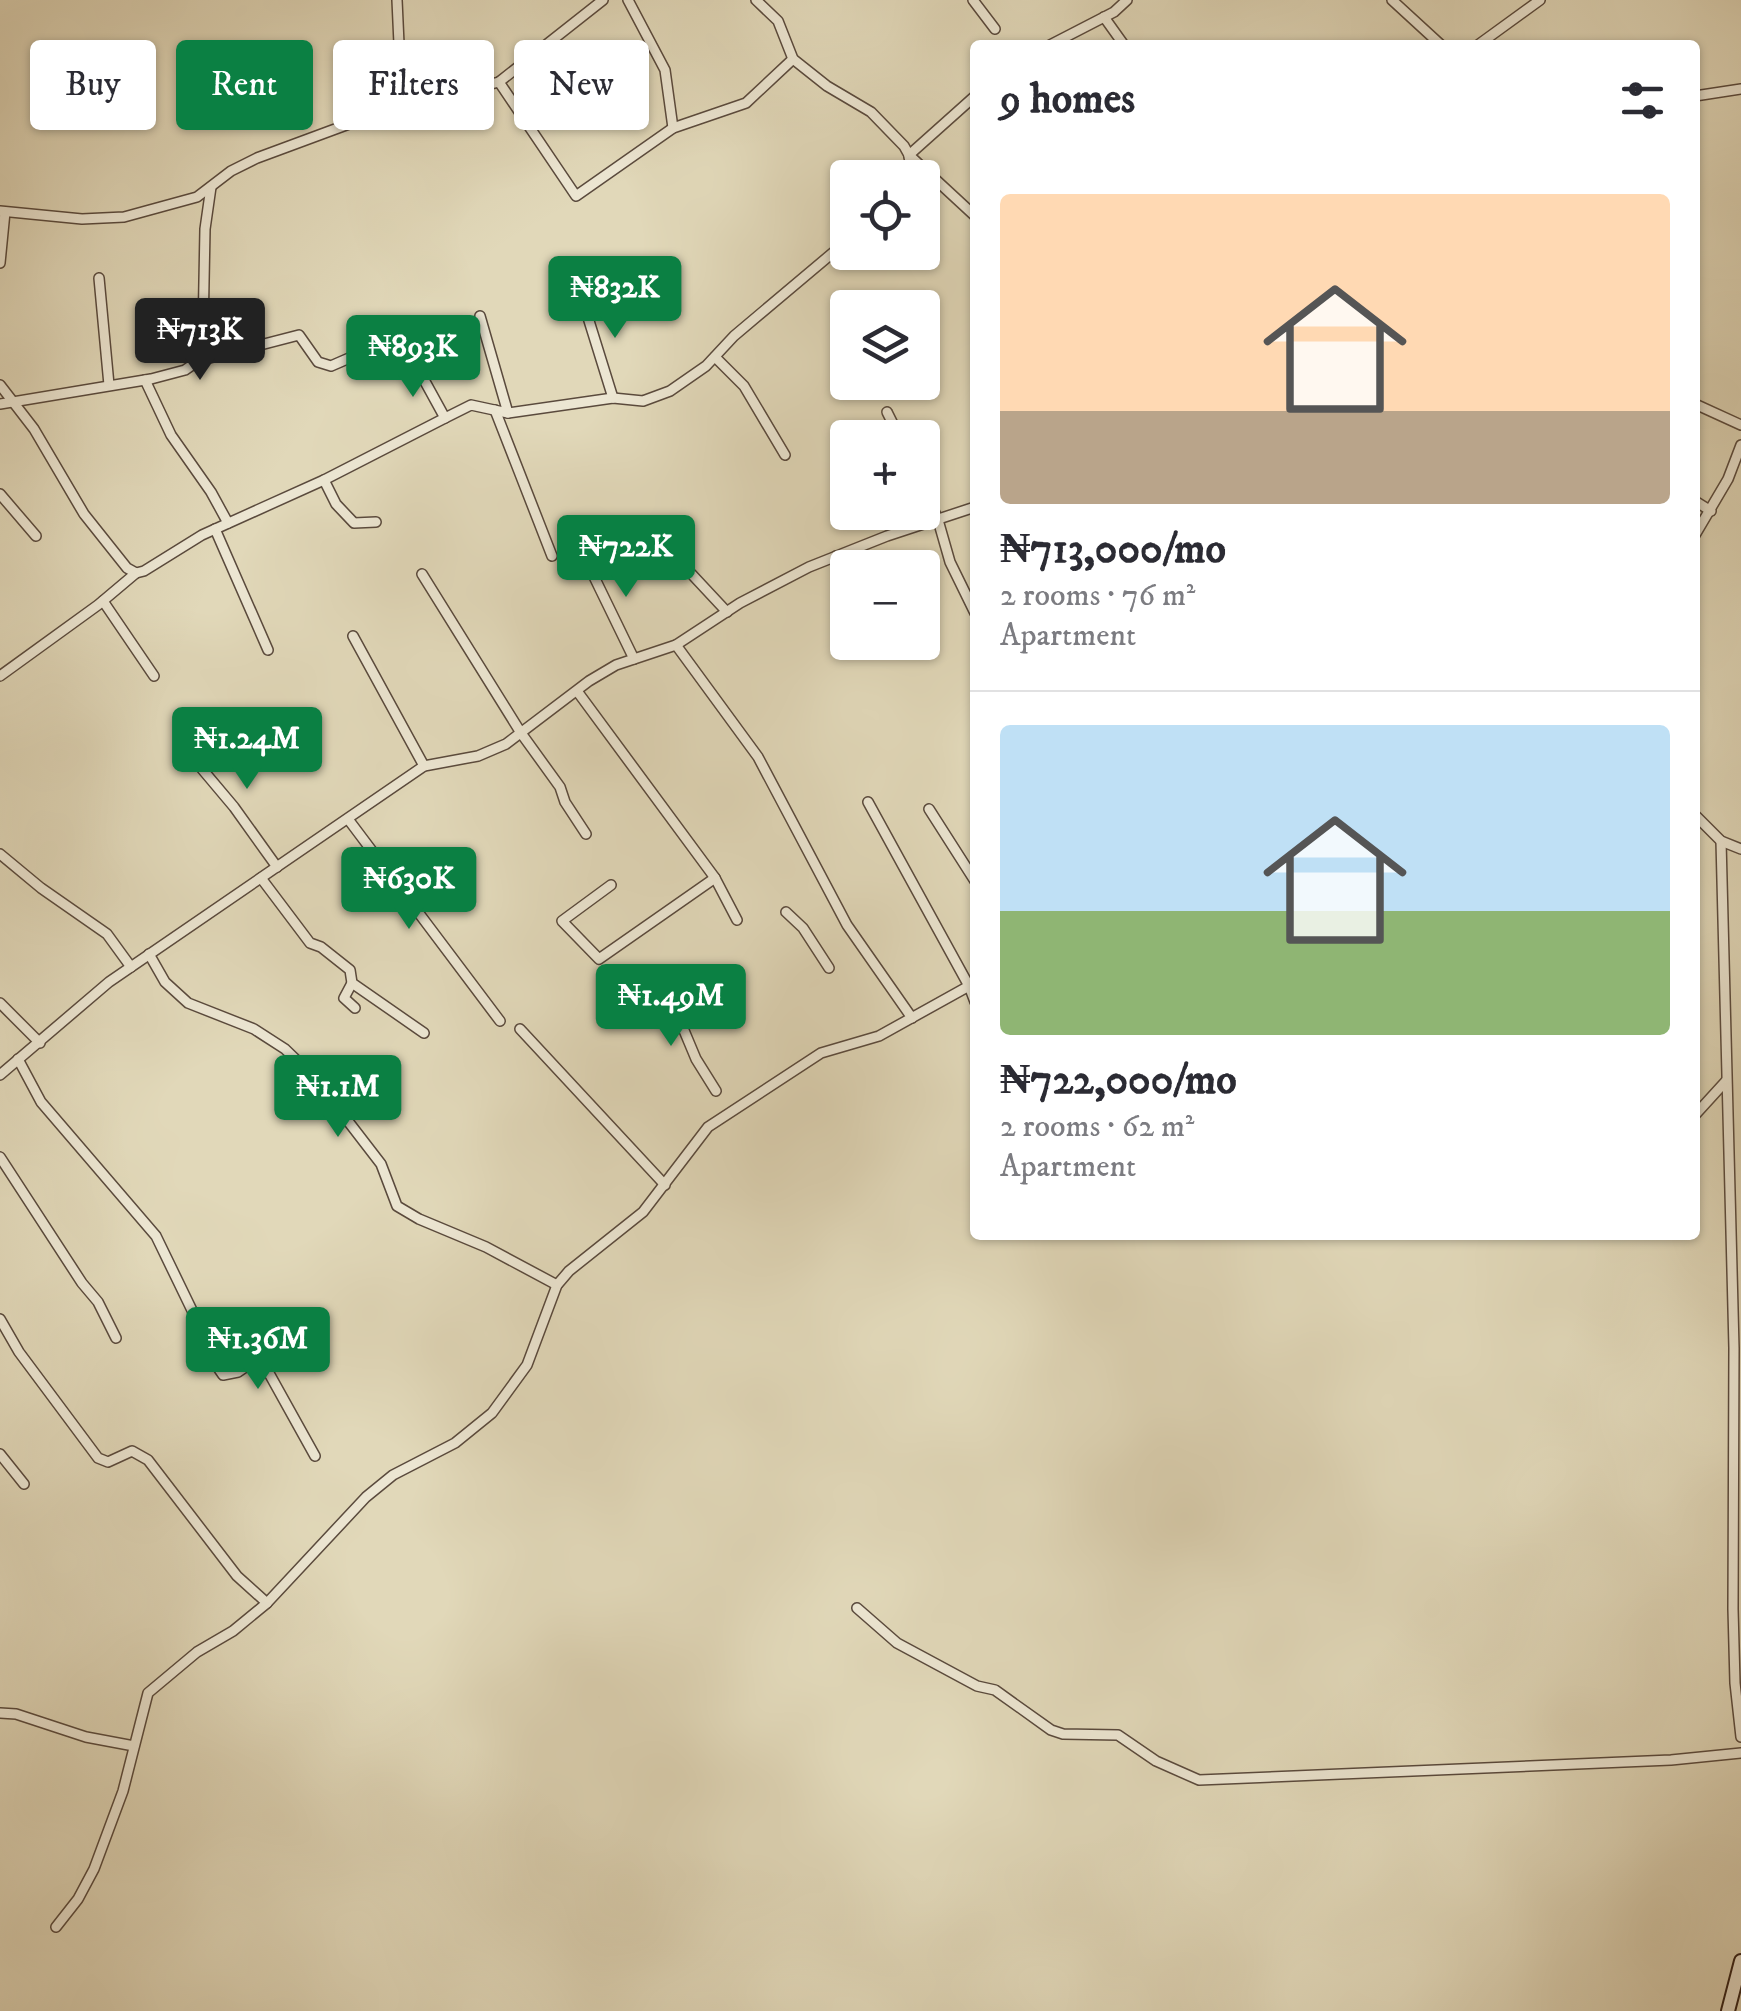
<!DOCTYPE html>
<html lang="en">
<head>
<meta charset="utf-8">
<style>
  :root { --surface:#fff; --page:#f2f2f3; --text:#2b2b33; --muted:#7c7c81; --line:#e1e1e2; --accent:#0b8043 }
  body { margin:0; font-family:"IM FELL DW Pica",serif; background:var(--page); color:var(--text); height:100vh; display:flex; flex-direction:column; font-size:38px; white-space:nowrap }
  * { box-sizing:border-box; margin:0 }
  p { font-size:32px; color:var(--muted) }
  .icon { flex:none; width:55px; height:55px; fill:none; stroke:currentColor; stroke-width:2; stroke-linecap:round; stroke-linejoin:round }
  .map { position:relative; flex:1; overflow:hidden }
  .sheet { position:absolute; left:970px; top:40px; width:730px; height:1200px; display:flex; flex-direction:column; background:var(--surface); border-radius:10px; box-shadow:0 2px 8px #0004 }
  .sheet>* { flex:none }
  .top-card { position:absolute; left:30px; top:40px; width:790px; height:90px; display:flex; gap:20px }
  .buttons { position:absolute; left:830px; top:160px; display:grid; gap:20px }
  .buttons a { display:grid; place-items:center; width:110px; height:110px; border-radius:10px; background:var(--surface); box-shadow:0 2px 8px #0004; font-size:50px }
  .price { position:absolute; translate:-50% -85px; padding:0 22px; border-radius:10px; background:var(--accent); color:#fff; font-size:32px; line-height:65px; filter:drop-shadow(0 2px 5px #0008) }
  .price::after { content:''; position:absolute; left:50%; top:60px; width:30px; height:22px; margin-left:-15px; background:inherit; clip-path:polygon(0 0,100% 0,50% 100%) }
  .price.active { background:#222; color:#fff }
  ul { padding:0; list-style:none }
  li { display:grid; align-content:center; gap:20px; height:530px; padding:0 30px }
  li+li { border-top:2px solid var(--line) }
  li span { display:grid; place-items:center; height:310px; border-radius:10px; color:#555 }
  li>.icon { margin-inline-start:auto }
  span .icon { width:180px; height:180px; fill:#fffc; stroke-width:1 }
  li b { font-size:42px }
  h2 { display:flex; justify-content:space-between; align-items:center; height:120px; padding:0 30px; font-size:42px }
  .pill { padding:0 35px; border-radius:10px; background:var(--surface); box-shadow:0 2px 8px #0004; font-size:35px; line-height:90px }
  .pill.active { background:var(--accent); color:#fff }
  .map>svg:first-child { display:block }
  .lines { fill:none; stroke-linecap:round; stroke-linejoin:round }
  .minor-casing { stroke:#5a4a3d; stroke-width:12 }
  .secondary-casing { stroke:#2d1b14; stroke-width:16 }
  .minor { stroke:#ece6d2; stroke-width:9 }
  .secondary { stroke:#ece6d2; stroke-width:12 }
</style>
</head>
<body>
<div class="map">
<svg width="1741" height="2011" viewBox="0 0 1741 2011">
  <rect width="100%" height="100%" fill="#e1d8b9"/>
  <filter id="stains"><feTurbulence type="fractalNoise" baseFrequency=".002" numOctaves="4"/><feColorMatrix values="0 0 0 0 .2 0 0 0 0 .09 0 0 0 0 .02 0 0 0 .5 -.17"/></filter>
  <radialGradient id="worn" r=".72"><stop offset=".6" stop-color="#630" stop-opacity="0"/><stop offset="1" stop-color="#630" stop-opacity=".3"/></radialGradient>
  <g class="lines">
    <g class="minor-casing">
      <g id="minor">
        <path d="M397 0 399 44 411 103"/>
        <path d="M628 0 665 70 673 128"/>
        <path d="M756 0 778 21 793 59 827 86 871 112 904 146 909 155 975 216"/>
        <path d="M973 0 995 29"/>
        <path d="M1392 0 1441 45"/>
        <path d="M1104 17 1124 45"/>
        <path d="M1050 45 1114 12 1127 0"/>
        <path d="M1478 45 1540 0"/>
        <path d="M499 82 576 196 673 128 746 103 793 59"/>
        <path d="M1695 96 1741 89"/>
        <path d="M909 155 975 96"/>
        <path d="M908 178 911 165 909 157"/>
        <path d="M0 211 82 219 124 217 197 197 231 171 257 158 384 111 499 82 603 0"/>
        <path d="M0 263 5 212"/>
        <path d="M99 278 109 385"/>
        <path d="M581 295 613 398"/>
        <path d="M480 316 508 413"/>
        <path d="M715 357 744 386 785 455"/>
        <path d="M198 361 299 335 318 362 331 366 400 336 445 418 471 405 508 413 613 398 643 401 670 391 706 366 734 336 848 240"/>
        <path d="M145 380 171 435 211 492 228 523"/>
        <path d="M0 385 34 429 84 514 127 568 136 573 144 571 202 535 324 480 445 418"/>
        <path d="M0 404 151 379 185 370 198 361 203 333 205 229 211 187"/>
        <path d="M1695 404 1741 425"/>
        <path d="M495 410 552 556"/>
        <path d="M887 412 900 438"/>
        <path d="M324 480 336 504 354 523 376 522"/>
        <path d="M922 483 938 520 950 562 975 613"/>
        <path d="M0 494 36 536"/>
        <path d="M1695 501 1711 511"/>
        <path d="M215 529 268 650"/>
        <path d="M1695 535 1728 479 1741 445"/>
        <path d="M657 537 727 612"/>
        <path d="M583 554 634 659"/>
        <path d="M836 556 848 574"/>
        <path d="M422 574 521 733 560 787 565 802 586 834"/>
        <path d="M103 601 154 676"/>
        <path d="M353 636 424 766"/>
        <path d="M879 642 881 647"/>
        <path d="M676 645 758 757 847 925 912 1018"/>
        <path d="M0 676 98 605 136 573"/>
        <path d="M577 691 715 878 737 920"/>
        <path d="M183 738 197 763 234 807 277 867"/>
        <path d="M929 809 975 881"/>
        <path d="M1695 815 1721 841 1741 849"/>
        <path d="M348 819 500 1021"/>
        <path d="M1721 841 1734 1348 1733 1609 1735 1683 1741 1737"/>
        <path d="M0 854 41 888 107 934 131 967"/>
        <path d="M261 878 310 943 321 947 350 970 352 983 424 1033"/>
        <path d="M611 885 562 921 599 959 715 878"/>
        <path d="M786 912 803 928 829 968"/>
        <path d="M149 954 165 982 188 1003 254 1029 285 1049 314 1077 381 1164 397 1206 419 1219 486 1247 557 1285"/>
        <path d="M975 982 969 986 975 1002"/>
        <path d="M352 983 344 998 355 1008"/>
        <path d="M0 1003 40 1043"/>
        <path d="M699 1010 683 1028 696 1059 716 1091"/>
        <path d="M520 1029 665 1185"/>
        <path d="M18 1059 41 1102 156 1236 203 1333 210 1356 223 1375 238 1372 260 1357 315 1456"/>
        <path d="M0 1075 109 982 424 766 478 756 506 744 589 681 616 665 676 645 740 603 809 567 887 536 975 507"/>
        <path d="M1695 1115 1726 1081"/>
        <path d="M0 1157 82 1283 98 1302 116 1338"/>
        <path d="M0 1319 19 1352 98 1458 108 1462 132 1451 148 1460 237 1576 267 1603"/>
        <path d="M0 1454 24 1484"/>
        <path d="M857 1608 897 1643 977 1686 995 1690 1051 1730 1063 1734 1118 1735 1156 1761 1199 1780 1671 1760 1741 1753"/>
        <path d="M0 1713 16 1714 86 1737 134 1746"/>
        <path d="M56 1927 78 1899 94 1869 123 1791 148 1693 197 1652 233 1631 267 1603 366 1497 393 1475 455 1443 492 1413 527 1365 557 1285 569 1271 643 1212 708 1127 821 1053 879 1036 969 986 868 802"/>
      </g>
    </g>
    <g class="secondary-casing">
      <path id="secondary" d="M1728 2011 1741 1961"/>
    </g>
    <use href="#minor" class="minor"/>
    <use href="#secondary" class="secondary"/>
  </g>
  <rect width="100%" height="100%" filter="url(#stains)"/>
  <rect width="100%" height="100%" fill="url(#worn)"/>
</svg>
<div class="buttons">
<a><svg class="icon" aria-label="locate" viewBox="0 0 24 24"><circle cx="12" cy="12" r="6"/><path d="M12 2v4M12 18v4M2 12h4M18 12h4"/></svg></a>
<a><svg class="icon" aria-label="layers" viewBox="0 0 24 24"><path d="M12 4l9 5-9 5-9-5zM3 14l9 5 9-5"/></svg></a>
<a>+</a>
<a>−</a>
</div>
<b class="price" style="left:615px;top:341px">₦832K</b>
<b class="price active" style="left:200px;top:383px">₦713K</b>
<b class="price" style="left:413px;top:400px">₦893K</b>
<b class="price" style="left:626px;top:600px">₦722K</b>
<b class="price" style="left:247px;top:792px">₦1.24M</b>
<b class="price" style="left:409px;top:932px">₦630K</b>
<b class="price" style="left:671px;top:1049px">₦1.49M</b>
<b class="price" style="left:338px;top:1140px">₦1.1M</b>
<b class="price" style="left:258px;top:1392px">₦1.36M</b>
<div class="top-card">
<a class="pill">Buy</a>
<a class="pill active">Rent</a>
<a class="pill">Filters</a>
<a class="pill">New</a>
</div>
<section class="sheet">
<h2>9 homes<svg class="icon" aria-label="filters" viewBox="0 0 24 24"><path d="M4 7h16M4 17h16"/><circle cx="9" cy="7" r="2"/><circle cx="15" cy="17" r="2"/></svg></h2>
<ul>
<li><span style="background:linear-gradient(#ffd9b3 70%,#b9a48a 0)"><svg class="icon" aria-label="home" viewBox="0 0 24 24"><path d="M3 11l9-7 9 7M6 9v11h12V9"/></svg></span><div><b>₦713,000/mo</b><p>2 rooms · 76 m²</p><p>Apartment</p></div></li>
<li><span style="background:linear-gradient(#bfe0f5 60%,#8fb573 0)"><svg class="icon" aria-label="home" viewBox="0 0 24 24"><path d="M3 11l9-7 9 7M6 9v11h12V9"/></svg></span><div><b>₦722,000/mo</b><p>2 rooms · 62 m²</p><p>Apartment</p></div></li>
</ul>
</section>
</div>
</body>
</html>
